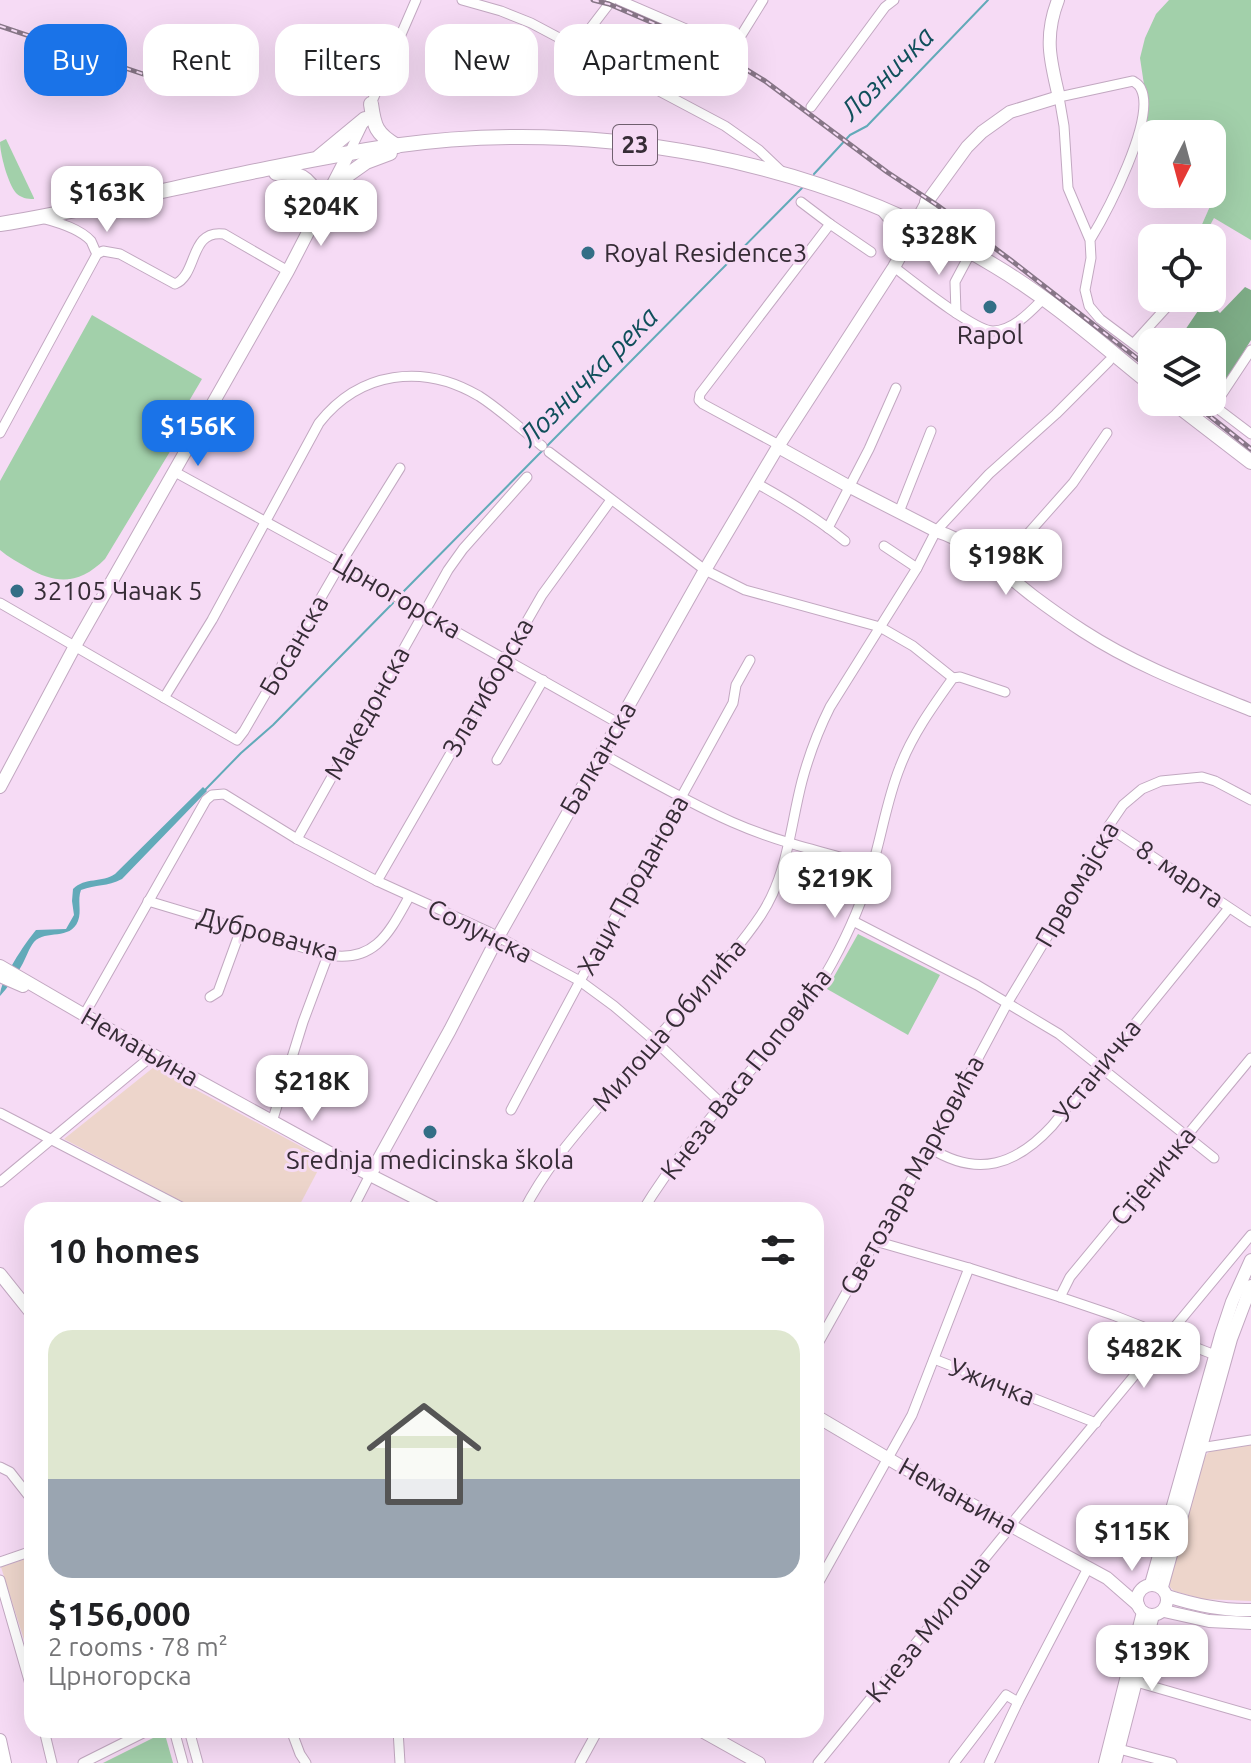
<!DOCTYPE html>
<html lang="en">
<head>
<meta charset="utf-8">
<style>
  :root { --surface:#fff; --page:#f6f6f6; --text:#202124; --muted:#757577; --line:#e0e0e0; --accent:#1a73e8 }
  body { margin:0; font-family:Ubuntu,sans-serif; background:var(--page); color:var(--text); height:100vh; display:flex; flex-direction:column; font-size:30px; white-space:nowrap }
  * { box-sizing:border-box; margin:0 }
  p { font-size:26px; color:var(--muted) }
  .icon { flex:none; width:44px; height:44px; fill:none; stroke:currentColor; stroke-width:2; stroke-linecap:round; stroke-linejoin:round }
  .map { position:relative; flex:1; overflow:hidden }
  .drawer { position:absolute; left:24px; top:1202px; width:800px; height:536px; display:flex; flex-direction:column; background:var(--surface); border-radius:24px; box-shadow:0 8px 32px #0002 }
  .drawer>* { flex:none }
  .top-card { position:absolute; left:24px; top:24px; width:800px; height:72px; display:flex; gap:16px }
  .needle { width:52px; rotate:186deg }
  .tools { position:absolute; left:1138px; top:120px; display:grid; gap:16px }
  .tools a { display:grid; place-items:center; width:88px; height:88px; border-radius:16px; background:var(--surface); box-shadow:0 8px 32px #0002; font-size:40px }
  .price { position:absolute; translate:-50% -68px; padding:0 18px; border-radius:16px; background:#fff; color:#222; font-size:26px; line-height:52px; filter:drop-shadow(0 2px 4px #0008) }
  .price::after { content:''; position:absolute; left:50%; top:48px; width:24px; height:18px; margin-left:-12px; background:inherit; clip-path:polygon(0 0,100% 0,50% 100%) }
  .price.selected { background:var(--accent); color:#fff }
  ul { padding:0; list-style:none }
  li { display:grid; align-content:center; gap:16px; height:424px; padding:0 24px }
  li+li { border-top:2px solid var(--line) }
  li span { display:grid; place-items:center; height:248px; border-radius:24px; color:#555 }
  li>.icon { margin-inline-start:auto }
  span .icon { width:144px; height:144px; fill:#fffc; stroke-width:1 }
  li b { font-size:34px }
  h2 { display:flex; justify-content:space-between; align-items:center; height:96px; padding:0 24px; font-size:34px }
  .tag { padding:0 28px; border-radius:24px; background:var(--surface); box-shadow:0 8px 32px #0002; font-size:28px; line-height:72px }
  .tag.selected { background:var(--accent); color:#fff }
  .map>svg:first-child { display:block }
  .education { fill:#edd5cb }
  .green { fill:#a2d0aa }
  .forest { fill:#7ead87 }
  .water { fill:#62aab9 }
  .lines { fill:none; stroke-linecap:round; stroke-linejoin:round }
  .stream { stroke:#62aab9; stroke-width:2 }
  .street-casing { stroke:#c2a8c1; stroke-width:11 }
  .secondary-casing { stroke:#c2a8c1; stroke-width:14 }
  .primary-casing { stroke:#c2a8c1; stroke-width:16 }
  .street { stroke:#fff; stroke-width:9 }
  .secondary { stroke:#fff; stroke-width:12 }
  .primary { stroke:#fff; stroke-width:14 }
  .rail-casing { stroke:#877687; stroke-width:5 }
  .rail { stroke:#f6dbf5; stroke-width:2; stroke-dasharray:6; stroke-linecap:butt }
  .poi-dot { fill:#336e86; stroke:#f6dbf5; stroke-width:3 }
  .labels { text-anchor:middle; stroke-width:6; stroke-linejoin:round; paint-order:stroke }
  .shield { fill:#f6dbf5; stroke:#70606f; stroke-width:2 }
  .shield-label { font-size:24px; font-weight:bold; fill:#362c36 }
  .poi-label { font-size:26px; fill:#362c36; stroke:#f6dbf5; text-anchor:start }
  .street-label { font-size:26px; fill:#362c36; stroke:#f6dbf5 }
  .water-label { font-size:28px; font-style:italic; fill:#104f5b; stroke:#f6dbf5 }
</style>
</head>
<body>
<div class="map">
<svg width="1251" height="1763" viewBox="0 0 1251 1763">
  <rect width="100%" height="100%" fill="#f6dbf5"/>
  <g class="education">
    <path d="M154 1067 324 1159 297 1210H198L64 1139Z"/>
    <path d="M1251 1444V1601L1203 1599 1174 1591 1170 1587V1580L1204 1457 1212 1449Z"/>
    <path d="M32 1557V1665L1 1567Z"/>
  </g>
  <g class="green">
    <path d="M1169 0H1251V240L1214 218 1203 238H1196L1215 195 1212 193V134H1152V151L1137 144 1146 98 1140 58 1145 38 1156 14Z"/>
    <path d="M6 139 34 198V199C27 199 21 198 16 193 8 184 0 154 0 142Z"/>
    <path d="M92 315 202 379 172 430 180 435 105 559C80 584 57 585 28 568 18 562 8 557 0 550V481Z"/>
    <path d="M858 934 940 975 908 1035 827 989Z"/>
    <path d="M161 1734 166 1738 173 1763H103Z"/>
  </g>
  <path class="forest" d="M1245 287 1251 290V340L1214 400 1212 398V342H1189L1181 336 1206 299 1220 313Z"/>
  <path class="water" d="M203 787 207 791 122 879C107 887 96 884 81 890 77 900 82 911 78 921 70 941 46 929 34 942 29 948 26 958 22 965 16 976 8 987 0 996 0 980 25 943 36 930L66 929 74 915 72 901 73 889C85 877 102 883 115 874Z"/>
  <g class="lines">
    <g class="stream">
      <path d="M814 174 850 135 867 126 988 0"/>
      <path d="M547 446 802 188"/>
      <path d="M403 592 542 451"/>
      <path d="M204 791 241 753 273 725 393 603"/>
    </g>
    <g class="street-casing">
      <g id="street">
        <path d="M462 0 501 11 531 23 725 126 759 150 781 171"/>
        <path d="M619 0 693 32 729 55 763 0"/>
        <path d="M576 47 612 0"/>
        <path d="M370 106 416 0"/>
        <path d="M811 107 885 7 894 0"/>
        <path d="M349 153 363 124"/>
        <path d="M801 202 830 224"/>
        <path d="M45 219C60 223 80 229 91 241 92 243 96 253 97 254"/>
        <path d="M1090 240C1107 212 1156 119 1141 89 1139 84 1137 84 1133 81L1059 97 1064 126 1068 188 1090 240 1091 258 1085 290 1089 306 1100 319 1152 358"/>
        <path d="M894 267C911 280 974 331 993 331 1013 331 1031 311 1044 298"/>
        <path d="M956 313 955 282 971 252"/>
        <path d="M1134 343 1175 298"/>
        <path d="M1209 402 1251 434"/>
        <path d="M1214 406 1251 350"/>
        <path d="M0 433 97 254 103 251 120 254 175 284C198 275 189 229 224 234L288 271"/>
        <path d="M779 445 703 404 699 400 700 394 830 224 871 252"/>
        <path d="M549 452 705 570 745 590 880 627 913 646 953 678"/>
        <path d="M175 472 341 563 423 613 618 723"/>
        <path d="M756 483C787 500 818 519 845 541"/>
        <path d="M899 512 931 431"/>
        <path d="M828 528 869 449 896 388"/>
        <path d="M884 546 917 568"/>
        <path d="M1000 568 1018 545 1073 483 1107 433"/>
        <path d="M0 603 237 740 244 731 341 563 400 468"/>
        <path d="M164 698 212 620 319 423C360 371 423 363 479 396 501 410 521 429 542 446"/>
        <path d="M601 753C644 777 687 802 732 822 777 842 826 853 873 866"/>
        <path d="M497 760 543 680"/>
        <path d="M1108 827 1251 922"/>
        <path d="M297 839 448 570 463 549 527 477"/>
        <path d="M377 881 542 595 611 500"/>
        <path d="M148 901 328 955C375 963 389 933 409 897"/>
        <path d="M853 921 977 985 1059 1034 1214 1158"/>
        <path d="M210 997 218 992 241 929"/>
        <path d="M84 1015 206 800 212 795 224 794 297 839 377 881 489 932 580 981 614 1006 655 1041 722 1104"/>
        <path d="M511 1110 580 981 733 703 736 685 750 660"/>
        <path d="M0 1113 187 1210"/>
        <path d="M272 1122 303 1022 328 955"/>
        <path d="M930 1148C978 1178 1016 1165 1052 1126L1229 908"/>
        <path d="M0 1182 153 1055"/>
        <path d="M352 1210 370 1175"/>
        <path d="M524 1210C545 1169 574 1136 603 1102 632 1067 661 1033 691 1000 716 973 741 945 761 915 788 874 790 827 802 781 809 755 818 731 830 707L917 568 936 531 989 474 1056 414 1109 361"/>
        <path d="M643 1210C674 1159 713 1115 751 1070 781 1036 811 1002 832 963 849 932 863 900 872 867 882 834 887 799 900 767 912 735 933 706 953 678L960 677 1005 692"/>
        <path d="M875 1241 969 1268 1060 1297 1113 1315 1220 1357"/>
        <path d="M1060 1297 1070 1277 1251 1058"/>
        <path d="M816 1347 873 1245 930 1148 1008 1002 1088 869 1108 827 1123 805 1142 789 1161 781 1202 777 1215 781 1251 800"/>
        <path d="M934 1359 1096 1423"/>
        <path d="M1200 1448 1251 1440"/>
        <path d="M0 1467 10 1472 32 1500"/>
        <path d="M0 1562 32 1551"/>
        <path d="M0 1580 32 1691"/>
        <path d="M816 1587 912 1415 969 1268"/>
        <path d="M1133 1681 1251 1715"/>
        <path d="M44 1730 52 1763"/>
        <path d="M174 1730 183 1763"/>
        <path d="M189 1730 198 1763"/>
        <path d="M291 1730 300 1754 306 1763"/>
        <path d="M398 1730 400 1763"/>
        <path d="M1119 1749 1172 1763"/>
        <path d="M83 1763 149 1730"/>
        <path d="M580 1763 598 1730"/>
        <path d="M818 1763 1004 1535 1017 1517 1251 1235"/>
        <path d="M954 1763 1006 1695 1018 1702"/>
        <path d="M989 1763 1018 1702 1088 1568"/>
      </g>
    </g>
    <g class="secondary-casing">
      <g id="secondary">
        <path d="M778 447 850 487 936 531C973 542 1003 573 1033 596 1049 608 1066 620 1083 631 1135 665 1194 687 1251 710"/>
        <path d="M0 787 75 646 288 271 349 153"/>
        <path d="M0 966 186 1074 370 1175 439 1210"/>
        <path d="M0 976 23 986"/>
        <path d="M370 1175 450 1030 498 937 705 570 779 445 894 267 918 224 921 213 927 202 967 147 982 132 1010 112 1059 97C1050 60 1044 36 1058 0"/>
        <path d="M0 1274 32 1314"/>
        <path d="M816 1416 899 1465 1107 1578 1138 1605"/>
        <path d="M1151 1584 1221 1335 1232 1302 1251 1260"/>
        <circle cx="1152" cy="1600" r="15"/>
        <path d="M1162 1587 1231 1339 1251 1286"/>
        <path d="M1167 1596C1195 1605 1222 1611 1251 1610"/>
        <path d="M1164 1611 1209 1621 1251 1623"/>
        <path d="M700 1730 759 1763"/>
        <path d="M0 1740 5 1763"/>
        <path d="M1105 1763 1143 1612"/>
        <path d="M1115 1763 1153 1615"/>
      </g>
    </g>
    <g class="primary-casing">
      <g id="primary">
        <path d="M371 104C374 126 376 134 397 146"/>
        <path d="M319 157 365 119"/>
        <path d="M276 173C304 171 313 182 322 208"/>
        <path d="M335 184 366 162 390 153"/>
        <path d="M927 202 950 235 951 240"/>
        <path d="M884 210C895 222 899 232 897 248"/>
        <path d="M0 224C47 217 93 206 139 196 223 178 307 159 392 146 596 117 819 159 995 266 1052 300 1101 344 1152 385"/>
        <path d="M1173 402 1251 462"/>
      </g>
    </g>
    <use href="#street" class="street"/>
    <use href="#secondary" class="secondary"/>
    <use href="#primary" class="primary"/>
    <g class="rail-casing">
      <g id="rail">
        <path d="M593 0 609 4 674 32 734 62 765 81 887 172 937 205 1012 261 1152 370"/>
        <path d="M0 26 161 80"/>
        <path d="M1192 402 1251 449"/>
      </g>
    </g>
    <use href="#rail" class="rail"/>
  </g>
  <g class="poi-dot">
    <circle cx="588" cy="253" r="8"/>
    <circle cx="990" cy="307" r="8"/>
    <circle cx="17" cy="591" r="8"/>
    <circle cx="430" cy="1132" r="8"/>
  </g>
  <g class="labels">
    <rect class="shield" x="613" y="125" width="44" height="40" rx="6"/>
    <g class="shield-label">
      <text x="635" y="153">23</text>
    </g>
    <g class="poi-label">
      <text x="604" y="262">Royal Residence3</text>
      <text x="990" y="344" text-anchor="middle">Rapol</text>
      <text x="33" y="600">32105 Чачак 5</text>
      <text x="430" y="1169" text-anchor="middle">Srednja medicinska škola</text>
    </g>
    <g class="street-label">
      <text transform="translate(397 596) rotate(30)" y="9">Црногорска</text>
      <text transform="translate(294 645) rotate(-60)" y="9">Босанска</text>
      <text transform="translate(488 687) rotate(-60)" y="9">Златиборска</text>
      <text transform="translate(367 713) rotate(-61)" y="9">Македонска</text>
      <text transform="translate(598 758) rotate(-60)" y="9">Балканска</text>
      <text transform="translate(1180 874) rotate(34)" y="9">8. марта</text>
      <text transform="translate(1077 884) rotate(-60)" y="9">Првомајска</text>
      <text transform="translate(633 885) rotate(-61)" y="9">Хаџи Проданова</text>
      <text transform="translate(480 931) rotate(26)" y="9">Солунска</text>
      <text transform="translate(268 934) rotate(15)" y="9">Дубровачка</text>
      <text transform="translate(669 1025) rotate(-49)" y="9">Милоша Обилића</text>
      <text transform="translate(140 1047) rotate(30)" y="9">Немањина</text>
      <text transform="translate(1097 1070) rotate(-51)" y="9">Устаничка</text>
      <text transform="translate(746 1074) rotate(-52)" y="9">Кнеза Васа Поповића</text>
      <text transform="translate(912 1175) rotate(-61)" y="9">Светозара Марковића</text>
      <text transform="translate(1153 1176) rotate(-51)" y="9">Стјеничка</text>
      <text transform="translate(992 1382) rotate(21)" y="9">Ужичка</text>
      <text transform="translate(958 1496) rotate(29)" y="9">Немањина</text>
      <text transform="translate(928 1629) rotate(-51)" y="9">Кнеза Милоша</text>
    </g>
    <g class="water-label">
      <text transform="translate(887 73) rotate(-45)" y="10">Лозничка</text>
      <text transform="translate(588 376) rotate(-45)" y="10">Лозничка река</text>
    </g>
  </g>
</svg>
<div class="tools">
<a><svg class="needle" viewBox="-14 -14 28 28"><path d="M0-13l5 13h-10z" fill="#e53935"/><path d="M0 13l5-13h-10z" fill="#757577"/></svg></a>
<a><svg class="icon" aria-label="locate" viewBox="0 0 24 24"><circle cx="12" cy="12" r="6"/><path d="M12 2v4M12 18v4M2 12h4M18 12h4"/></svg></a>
<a><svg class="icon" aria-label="layers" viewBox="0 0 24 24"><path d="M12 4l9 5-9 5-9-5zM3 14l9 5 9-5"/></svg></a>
</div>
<b class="price" style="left:107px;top:234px">$163K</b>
<b class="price" style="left:321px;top:248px">$204K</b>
<b class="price" style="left:939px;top:277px">$328K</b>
<b class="price selected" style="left:198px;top:468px">$156K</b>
<b class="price" style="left:1006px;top:597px">$198K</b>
<b class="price" style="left:835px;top:920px">$219K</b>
<b class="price" style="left:312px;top:1123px">$218K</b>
<b class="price" style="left:1144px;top:1390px">$482K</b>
<b class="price" style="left:1132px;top:1573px">$115K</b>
<b class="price" style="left:1152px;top:1693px">$139K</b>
<div class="top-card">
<a class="tag selected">Buy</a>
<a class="tag">Rent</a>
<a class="tag">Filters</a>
<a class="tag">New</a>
<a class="tag">Apartment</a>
</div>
<section class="drawer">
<h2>10 homes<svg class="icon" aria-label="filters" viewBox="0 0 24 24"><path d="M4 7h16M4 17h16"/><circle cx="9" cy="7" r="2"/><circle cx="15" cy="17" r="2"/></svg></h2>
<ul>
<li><span style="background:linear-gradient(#dfe7d0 60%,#9aa5b1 0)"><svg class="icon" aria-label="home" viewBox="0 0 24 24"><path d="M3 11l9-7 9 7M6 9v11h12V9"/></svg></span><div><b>$156,000</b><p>2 rooms · 78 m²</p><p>Црногорска</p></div></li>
</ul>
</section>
</div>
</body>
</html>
